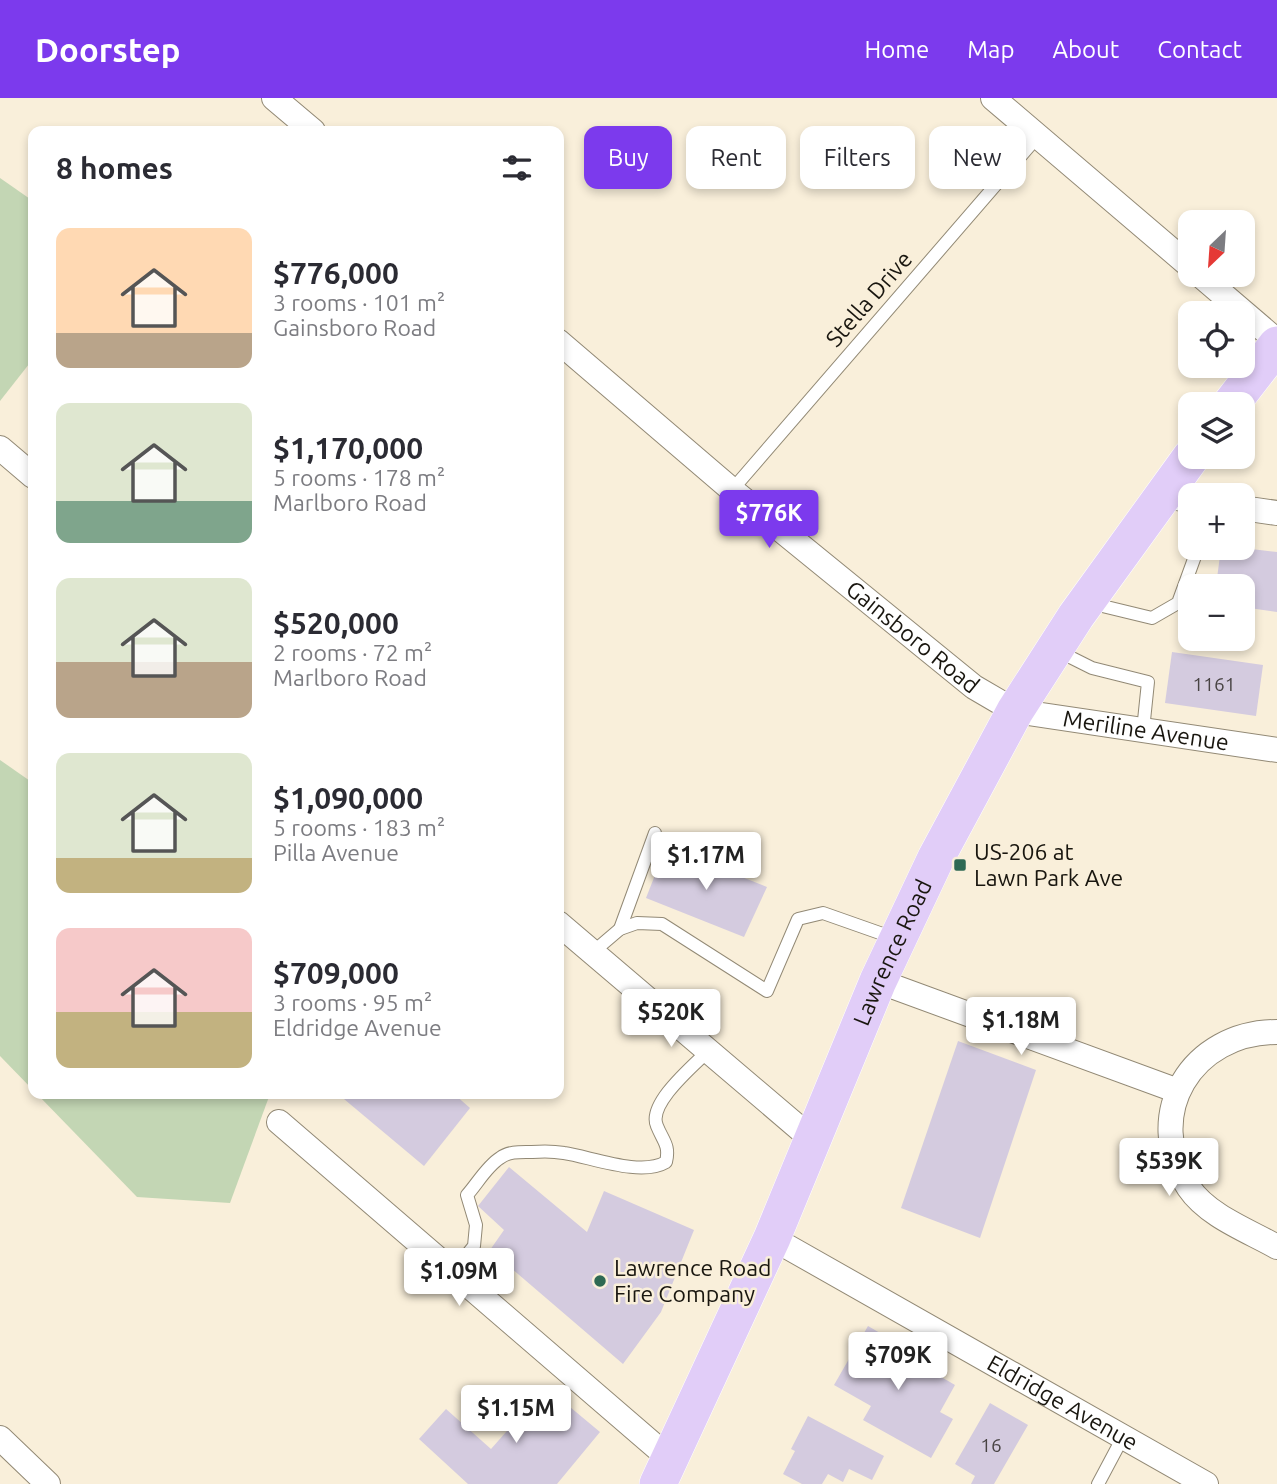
<!DOCTYPE html>
<html lang="en">
<head>
<meta charset="utf-8">
<style>
  :root { --surface:#fff; --page:#f2f2f3; --text:#2b2b33; --muted:#7c7c81; --accent:#7c3aed }
  body { margin:0; font-family:Ubuntu,sans-serif; background:var(--page); color:var(--text); height:100vh; display:flex; flex-direction:column; font-size:26px; white-space:nowrap }
  * { box-sizing:border-box; margin:0 }
  p { font-size:23px; color:var(--muted) }
  .icon { flex:none; width:38px; height:38px; fill:none; stroke:currentColor; stroke-width:2; stroke-linecap:round; stroke-linejoin:round }
  .map { position:relative; flex:1; overflow:hidden }
  .drawer { position:absolute; left:28px; top:28px; width:536px; height:973px; display:flex; flex-direction:column; background:var(--surface); border-radius:14px; box-shadow:0 4px 10px #0003 }
  .drawer>* { flex:none }
  .guide { position:absolute; left:584px; top:28px; width:586px; height:63px; display:flex; gap:14px }
  .needle { width:46px; rotate:205deg }
  .tools { position:absolute; left:1178px; top:112px; display:grid; gap:14px }
  .tools a { display:grid; place-items:center; width:77px; height:77px; border-radius:14px; background:var(--surface); box-shadow:0 4px 10px #0003; font-size:35px }
  .price { position:absolute; translate:-50% -60px; padding:0 16px; border-radius:7px; background:#fff; color:#222; font-size:23px; line-height:46px; filter:drop-shadow(0 2px 4px #0008) }
  .price::after { content:''; position:absolute; left:50%; top:42px; width:21px; height:16px; margin-left:-10px; background:inherit; clip-path:polygon(0 0,100% 0,50% 100%) }
  .price.on { background:var(--accent); color:#fff }
  ul { padding:0; list-style:none }
  li { display:flex; align-items:center; gap:21px; height:175px; padding:0 28px }
  li span { display:grid; place-items:center; flex:none; width:196px; height:140px; border-radius:14px; color:#555 }
  li>.icon { margin-inline-start:auto }
  span .icon { width:84px; height:84px; fill:#fffc; stroke-width:1 }
  li b { font-size:30px }
  h2 { display:flex; justify-content:space-between; align-items:center; height:84px; padding:0 28px; font-size:30px }
  .chip { padding:0 24px; border-radius:14px; background:var(--surface); box-shadow:0 4px 10px #0003; font-size:24px; line-height:63px }
  .chip.on { background:var(--accent); color:#fff }
  header { display:flex; align-items:center; gap:42px; box-sizing:border-box; height:98px; padding:0 35px; background:var(--accent); color:#fff }
  header strong { font-size:33px }
  nav { display:flex; gap:38px; margin-inline-start:auto; font-size:24px }
  .map>svg:first-child { display:block }
  .green { fill:#c3d6b4 }
  .building { fill:#d4cbdf }
  .lines { fill:none; stroke-linecap:round; stroke-linejoin:round }
  .service-casing { stroke:#928975; stroke-width:14 }
  .minor-casing { stroke:#928975; stroke-width:26 }
  .primary-casing { stroke:#fff; stroke-width:38 }
  .service { stroke:#fff; stroke-width:12 }
  .minor { stroke:#fff; stroke-width:24 }
  .primary { stroke:#e1cdf8; stroke-width:37 }
  .poi-dot { fill:#2e6953; stroke:#f9efda; stroke-width:2.5 }
  .labels { text-anchor:middle; stroke-width:5; stroke-linejoin:round; paint-order:stroke }
  .number-label { font-size:19px; fill:#484343 }
  .street-label { font-size:23px; fill:#19160f; stroke:#f9efda }
  .poi-label { font-size:23px; fill:#19160f; stroke:#f9efda; text-anchor:start }
</style>
</head>
<body>
<header>
<strong>Doorstep</strong>
<nav><a>Home</a><a>Map</a><a>About</a><a>Contact</a></nav>
</header>
<div class="map">
<svg width="1277" height="1386" viewBox="0 0 1277 1386">
  <rect width="100%" height="100%" fill="#f9efda"/>
  <g class="green">
    <path d="M0 80 33 103V261L0 303Z"/>
    <path d="M0 662 33 685V992L0 958Z"/>
    <path d="M37 996H270L230 1105 137 1099Z"/>
  </g>
  <g class="building">
    <path d="M1221 450H1243L1277 454V514L1242 509V488H1216Z"/>
    <path d="M1172 554 1263 567 1256 618 1165 605Z"/>
    <path d="M666 749 767 789 744 839 646 800Z"/>
    <path d="M958 943 1036 972 980 1140 901 1110Z"/>
    <path d="M338 996H454L470 1010 424 1068Z"/>
    <path d="M509 1069 587 1134 604 1093 694 1132 661 1214 623 1266 490 1152 504 1132 478 1108Z"/>
    <path d="M868 1228 911 1253 907 1259 955 1287 940 1314 953 1321 931 1360 863 1322 871 1308 834 1287Z"/>
    <path d="M546 1289 600 1334 557 1386H468L419 1341 446 1311 491 1351Z"/>
    <path d="M990 1305 1028 1327 994 1386H971L975 1378 955 1366Z"/>
    <path d="M808 1318 884 1358 872 1382 849 1371 843 1384 828 1376 822 1386H802L783 1376 795 1353 791 1351Z"/>
  </g>
  <g class="lines">
    <g class="service-casing">
      <g id="service">
        <path d="M732 392 1038 38"/>
        <path d="M1090 505 1152 520 1178 505 1198 450"/>
        <path d="M1058 553 1092 570 1148 584 1143 632"/>
        <path d="M620 831 655 735"/>
        <path d="M593 854 620 831 637 825 662 826 767 893 798 821 823 815 894 840"/>
        <path d="M453 1174 474 1148 476 1127 467 1097C477 1086 487 1068 500 1060 509 1053 521 1054 532 1054 543 1053 553 1053 564 1055 591 1059 641 1079 666 1064 670 1047 663 1043 657 1028 647 1006 693 968 708 953"/>
        <path d="M1098 1386 1123 1339"/>
      </g>
    </g>
    <g class="minor-casing">
      <g id="minor">
        <path d="M274 0 313 33"/>
        <path d="M993 0 1190 168"/>
        <path d="M1200 177 1277 243"/>
        <path id="s1" d="M558 243 732 392 974 589 1015 613 1277 652"/>
        <path d="M0 350 33 378"/>
        <path d="M1162 398 1190 402"/>
        <path d="M1242 410 1277 415"/>
        <path d="M558 825 813 1042"/>
        <path d="M878 883 1178 993"/>
        <path d="M1277 934C1192 934 1141 1016 1189 1090 1208 1118 1249 1133 1277 1149"/>
        <path d="M279 1024 670 1361"/>
        <path id="s2" d="M772 1140 1206 1386"/>
        <path d="M0 1340 48 1386"/>
      </g>
    </g>
    <g class="primary-casing">
      <g id="primary">
        <path d="M1231 306 1277 247"/>
        <path id="s3" d="M658 1386 772 1140 878 883 936 760 1015 613 1076 518 1191 359"/>
      </g>
    </g>
    <use href="#service" class="service"/>
    <use href="#minor" class="minor"/>
    <use href="#primary" class="primary"/>
  </g>
  <g class="poi-dot">
    <rect x="953" y="760" width="14" height="14" rx="3.5"/>
    <circle cx="600" cy="1183" r="7"/>
  </g>
  <g class="labels">
    <g class="number-label">
      <text x="1214" y="593">1161</text>
      <text x="991" y="1354">16</text>
    </g>
    <g class="street-label">
      <text transform="translate(869 201) rotate(-49)" y="8">Stella Drive</text>
      <text dy="8" stroke="none"><textPath href="#s1" startOffset="462">Gainsboro Road</textPath></text>
      <text dy="8" stroke="none"><textPath href="#s1" startOffset="721">Meriline Avenue</textPath></text>
      <text dy="8" stroke="none"><textPath href="#s3" startOffset="581">Lawrence Road</textPath></text>
      <text dy="8" stroke="none"><textPath href="#s2" startOffset="334">Eldridge Avenue</textPath></text>
    </g>
    <g class="poi-label">
      <text x="974" y="762">US-206 at<tspan x="974" dy="26">Lawn Park Ave</tspan></text>
      <text x="614" y="1178">Lawrence Road<tspan x="614" dy="26">Fire Company</tspan></text>
    </g>
  </g>
</svg>
<div class="tools">
<a><svg class="needle" viewBox="-14 -14 28 28"><path d="M0-13l5 13h-10z" fill="#e53935"/><path d="M0 13l5-13h-10z" fill="#7c7c81"/></svg></a>
<a><svg class="icon" aria-label="locate" viewBox="0 0 24 24"><circle cx="12" cy="12" r="6"/><path d="M12 2v4M12 18v4M2 12h4M18 12h4"/></svg></a>
<a><svg class="icon" aria-label="layers" viewBox="0 0 24 24"><path d="M12 4l9 5-9 5-9-5zM3 14l9 5 9-5"/></svg></a>
<a>+</a>
<a>−</a>
</div>
<b class="price on" style="left:769px;top:452px">$776K</b>
<b class="price" style="left:706px;top:794px">$1.17M</b>
<b class="price" style="left:671px;top:951px">$520K</b>
<b class="price" style="left:1021px;top:959px">$1.18M</b>
<b class="price" style="left:1169px;top:1100px">$539K</b>
<b class="price" style="left:459px;top:1210px">$1.09M</b>
<b class="price" style="left:898px;top:1294px">$709K</b>
<b class="price" style="left:516px;top:1347px">$1.15M</b>
<div class="guide">
<a class="chip on">Buy</a>
<a class="chip">Rent</a>
<a class="chip">Filters</a>
<a class="chip">New</a>
</div>
<section class="drawer">
<h2>8 homes<svg class="icon" aria-label="filters" viewBox="0 0 24 24"><path d="M4 7h16M4 17h16"/><circle cx="9" cy="7" r="2"/><circle cx="15" cy="17" r="2"/></svg></h2>
<ul>
<li><span style="background:linear-gradient(#ffd9b3 75%,#b9a48a 0)"><svg class="icon" aria-label="home" viewBox="0 0 24 24"><path d="M3 11l9-7 9 7M6 9v11h12V9"/></svg></span><div><b>$776,000</b><p>3 rooms · 101 m²</p><p>Gainsboro Road</p></div></li>
<li><span style="background:linear-gradient(#dfe7d0 70%,#7fa58c 0)"><svg class="icon" aria-label="home" viewBox="0 0 24 24"><path d="M3 11l9-7 9 7M6 9v11h12V9"/></svg></span><div><b>$1,170,000</b><p>5 rooms · 178 m²</p><p>Marlboro Road</p></div></li>
<li><span style="background:linear-gradient(#dfe7d0 60%,#b9a48a 0)"><svg class="icon" aria-label="home" viewBox="0 0 24 24"><path d="M3 11l9-7 9 7M6 9v11h12V9"/></svg></span><div><b>$520,000</b><p>2 rooms · 72 m²</p><p>Marlboro Road</p></div></li>
<li><span style="background:linear-gradient(#dfe7d0 75%,#c2b280 0)"><svg class="icon" aria-label="home" viewBox="0 0 24 24"><path d="M3 11l9-7 9 7M6 9v11h12V9"/></svg></span><div><b>$1,090,000</b><p>5 rooms · 183 m²</p><p>Pilla Avenue</p></div></li>
<li><span style="background:linear-gradient(#f6c9c9 60%,#c2b280 0)"><svg class="icon" aria-label="home" viewBox="0 0 24 24"><path d="M3 11l9-7 9 7M6 9v11h12V9"/></svg></span><div><b>$709,000</b><p>3 rooms · 95 m²</p><p>Eldridge Avenue</p></div></li>
</ul>
</section>
</div>
</body>
</html>
